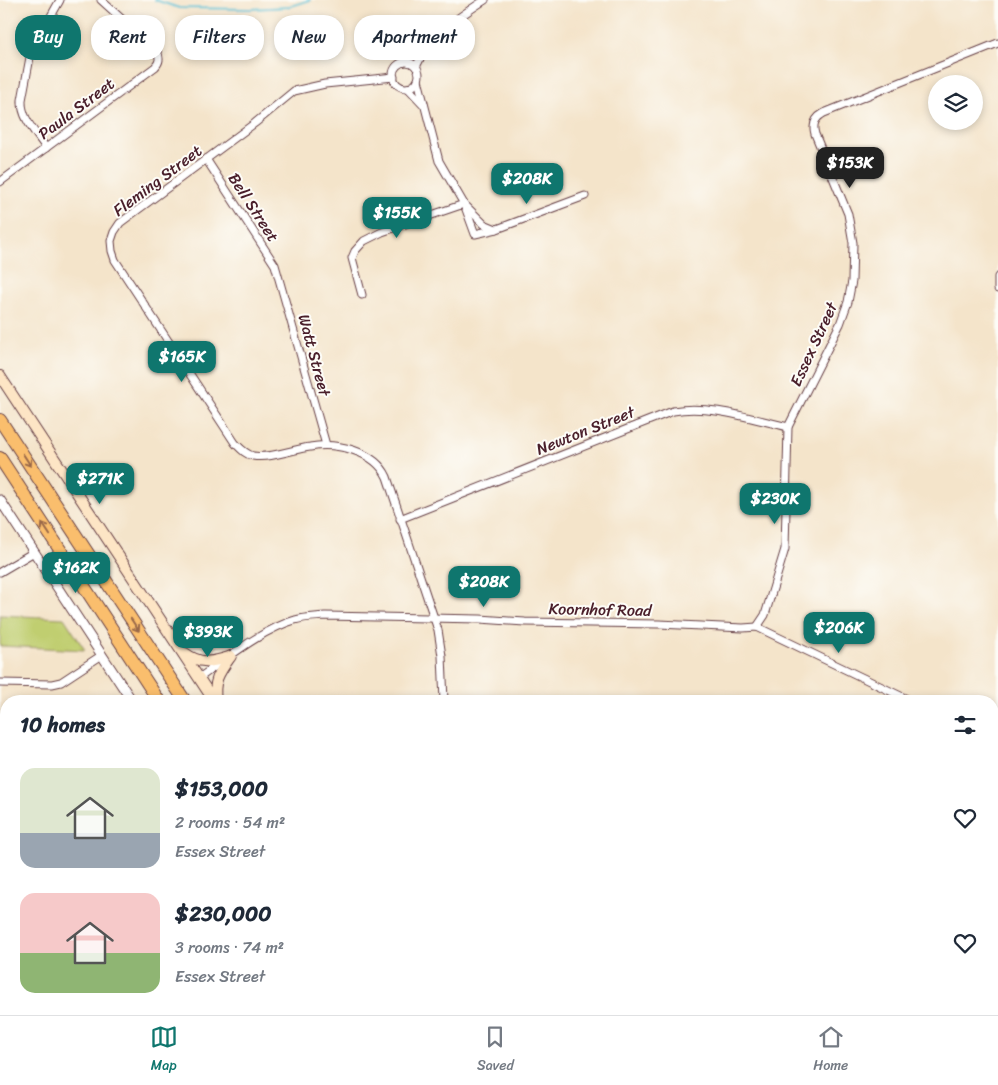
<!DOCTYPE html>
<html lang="en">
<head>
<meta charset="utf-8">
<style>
  :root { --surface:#fff; --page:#f2f2f3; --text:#1f2937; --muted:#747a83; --line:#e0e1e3; --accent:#0f766e }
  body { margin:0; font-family:Sriracha,sans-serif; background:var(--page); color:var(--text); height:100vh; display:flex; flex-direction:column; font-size:19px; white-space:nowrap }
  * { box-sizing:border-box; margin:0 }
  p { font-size:16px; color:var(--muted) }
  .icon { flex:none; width:28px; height:28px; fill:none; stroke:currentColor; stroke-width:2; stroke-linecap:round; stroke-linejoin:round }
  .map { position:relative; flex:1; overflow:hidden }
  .details { position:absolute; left:0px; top:695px; width:999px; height:320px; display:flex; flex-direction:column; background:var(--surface); border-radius:20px 20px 0 0; box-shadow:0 2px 8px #0003 }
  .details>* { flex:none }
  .banner { position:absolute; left:15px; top:15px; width:500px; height:45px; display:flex; gap:10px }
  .controls { position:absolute; left:928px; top:75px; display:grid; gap:10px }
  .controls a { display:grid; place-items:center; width:55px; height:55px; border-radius:50%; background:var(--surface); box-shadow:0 2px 8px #0003; font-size:25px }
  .price { position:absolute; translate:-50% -42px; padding:0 11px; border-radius:10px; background:var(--accent); color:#fff; font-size:16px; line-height:32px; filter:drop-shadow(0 1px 2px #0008) }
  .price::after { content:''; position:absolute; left:50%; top:30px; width:15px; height:11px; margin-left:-8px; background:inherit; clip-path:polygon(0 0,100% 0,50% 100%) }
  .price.active { background:#222; color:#fff }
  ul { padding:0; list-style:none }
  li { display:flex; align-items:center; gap:15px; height:125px; padding:0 20px }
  li span { display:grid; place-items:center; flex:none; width:140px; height:100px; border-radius:15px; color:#555 }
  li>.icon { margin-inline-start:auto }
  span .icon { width:60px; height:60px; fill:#fffc; stroke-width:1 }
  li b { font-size:21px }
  h2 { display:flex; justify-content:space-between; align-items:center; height:60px; padding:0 20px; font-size:21px }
  .pill { padding:0 18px; border-radius:20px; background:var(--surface); box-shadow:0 2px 8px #0003; font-size:18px; line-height:45px }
  .pill.active { background:var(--accent); color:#fff }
  .menu { display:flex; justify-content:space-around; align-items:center; height:70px; border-top:1px solid var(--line); background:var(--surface); font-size:14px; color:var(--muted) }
  .menu a { display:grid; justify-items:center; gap:2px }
  .menu .active { color:var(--accent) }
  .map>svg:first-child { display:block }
  .green { fill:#c0ce70; stroke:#85764e }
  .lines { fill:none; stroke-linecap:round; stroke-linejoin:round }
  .stream { stroke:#58c0d5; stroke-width:2 }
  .minor-casing { stroke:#643d43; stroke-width:9 }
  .tertiary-casing { stroke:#643d43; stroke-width:11 }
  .secondary-casing { stroke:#643d43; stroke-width:12 }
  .motorway-casing { stroke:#643d43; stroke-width:14 }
  .minor { stroke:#fff; stroke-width:7 }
  .tertiary { stroke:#fff; stroke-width:9 }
  .secondary { stroke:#fde5c5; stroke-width:10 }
  .motorway { stroke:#fabe6d; stroke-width:12 }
  .oneway { stroke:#996749 }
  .labels { text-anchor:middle; stroke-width:4; stroke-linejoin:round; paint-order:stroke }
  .street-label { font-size:16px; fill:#4a1f2b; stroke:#fdfcf7 }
</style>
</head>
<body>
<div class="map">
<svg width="998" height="1015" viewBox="0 0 998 1015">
  <rect width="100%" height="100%" fill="#fdfcf7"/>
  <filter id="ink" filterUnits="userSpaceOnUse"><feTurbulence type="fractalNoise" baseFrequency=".02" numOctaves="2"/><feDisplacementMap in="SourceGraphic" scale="10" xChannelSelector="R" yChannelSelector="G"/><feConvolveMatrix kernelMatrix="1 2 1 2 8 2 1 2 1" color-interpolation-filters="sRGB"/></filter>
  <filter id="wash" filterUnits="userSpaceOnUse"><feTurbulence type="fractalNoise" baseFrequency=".0096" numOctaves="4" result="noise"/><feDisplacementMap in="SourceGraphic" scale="20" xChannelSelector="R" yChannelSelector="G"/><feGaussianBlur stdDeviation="1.12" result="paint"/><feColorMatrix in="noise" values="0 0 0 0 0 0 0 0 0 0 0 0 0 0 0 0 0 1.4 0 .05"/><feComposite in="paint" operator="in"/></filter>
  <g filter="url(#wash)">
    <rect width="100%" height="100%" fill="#f4e4ca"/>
    <path class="green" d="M0 615 64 618 85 650 0 646Z"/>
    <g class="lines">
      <path class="stream" d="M155 0 179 8 251 9 288 7 310 0"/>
    </g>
  </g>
  <g filter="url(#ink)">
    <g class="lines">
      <g class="minor-casing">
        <g id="minor">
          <path d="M404 62C414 46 425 42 439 32 454 21 469 10 485 0"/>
          <circle cx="406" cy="75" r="13"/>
          <path d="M416 67 425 49 434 38"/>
          <path d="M394 77 325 84 294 91 255 123 120 223 114 232 111 241 112 251 115 260 235 443C241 449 245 454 253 456 269 459 294 449 310 447 336 442 375 451 387 477L438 630 442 656 444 701"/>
          <path d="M418 80 439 161 464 204 475 234 497 229 585 196"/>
          <path d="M408 88 424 105"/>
          <path d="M46 148C36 133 21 118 22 100L31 52 60 0"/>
          <path d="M206 159 275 265 326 445"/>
          <path d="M0 182 155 67C160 62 160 58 157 51L101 0"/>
          <path d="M998 277V289"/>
          <path d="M362 295 352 258 355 251 364 241 382 232 464 204 484 224 496 229"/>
          <path d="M400 519 673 411C709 404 752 419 788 427"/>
          <path d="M0 572 34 552"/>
          <path d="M757 627 765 615 785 549 788 427 840 324 848 302 852 281 853 243 848 214 815 134C812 124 815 118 824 113L998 43"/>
          <path d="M199 678C226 659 263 629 295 620 304 617 315 617 325 616L480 619 525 622 659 624 743 628 757 627 911 701"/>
          <path d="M0 683 52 684 61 682 102 655"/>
          <path d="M0 815 6 811"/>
          <path d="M0 914 6 926"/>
          <path d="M64 1009 74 1015"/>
          <path d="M240 1009 245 1015"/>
          <path d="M600 1009 606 1015"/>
          <path d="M93 1015 97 1009"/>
          <path d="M178 1015 182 1009"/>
          <path d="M300 1015 308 1009"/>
        </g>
      </g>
      <g class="tertiary-casing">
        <g id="tertiary">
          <path d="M0 500 132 701"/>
          <path d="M334 1009 338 1015"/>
        </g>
      </g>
      <g class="secondary-casing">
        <g id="secondary">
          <path d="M0 376 214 701"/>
          <path d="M185 653C200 664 211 663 229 657"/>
          <path d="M216 701C213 680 219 673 231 656"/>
          <path d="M414 1009 418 1015"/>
          <path d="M424 1009 425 1015"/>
        </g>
      </g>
      <g class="motorway-casing">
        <g id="motorway">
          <path d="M0 420 185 701"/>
          <path d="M0 458 159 701"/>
          <path d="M361 1009 365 1015"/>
          <path d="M388 1009 392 1015"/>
        </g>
      </g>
      <use href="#minor" class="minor"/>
      <use href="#tertiary" class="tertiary"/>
      <use href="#secondary" class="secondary"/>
      <use href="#motorway" class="motorway"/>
    </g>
    <defs><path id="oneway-shaft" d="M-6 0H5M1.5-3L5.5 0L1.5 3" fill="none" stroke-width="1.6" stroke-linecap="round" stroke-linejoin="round" transform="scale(1.25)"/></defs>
    <g class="oneway">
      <use href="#oneway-shaft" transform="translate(27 460) rotate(57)"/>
      <use href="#oneway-shaft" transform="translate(46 529) rotate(-123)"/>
      <use href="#oneway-shaft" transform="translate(135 625) rotate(57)"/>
    </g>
  </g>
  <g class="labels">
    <g class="street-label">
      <text transform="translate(76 108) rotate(-37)" y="6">Paula Street</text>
      <text transform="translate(157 180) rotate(-37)" y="6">Fleming Street</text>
      <text transform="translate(254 207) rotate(57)" y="6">Bell Street</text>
      <text transform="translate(813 344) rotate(-65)" y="6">Essex Street</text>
      <text transform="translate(315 355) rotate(75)" y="6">Watt Street</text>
      <text transform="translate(585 430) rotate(-22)" y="6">Newton Street</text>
      <text transform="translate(600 609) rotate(1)" y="6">Koornhof Road</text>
    </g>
  </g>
</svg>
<div class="controls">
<a><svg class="icon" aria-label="layers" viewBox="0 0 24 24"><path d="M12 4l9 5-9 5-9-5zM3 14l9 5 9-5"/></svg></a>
</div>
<b class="price active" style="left:850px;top:189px">$153K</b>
<b class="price" style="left:527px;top:205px">$208K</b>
<b class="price" style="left:397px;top:239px">$155K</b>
<b class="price" style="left:182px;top:383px">$165K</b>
<b class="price" style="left:100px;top:505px">$271K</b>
<b class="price" style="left:775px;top:525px">$230K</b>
<b class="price" style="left:76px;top:594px">$162K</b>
<b class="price" style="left:484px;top:608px">$208K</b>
<b class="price" style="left:839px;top:654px">$206K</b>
<b class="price" style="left:208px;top:658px">$393K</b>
<div class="banner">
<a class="pill active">Buy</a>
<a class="pill">Rent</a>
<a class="pill">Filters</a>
<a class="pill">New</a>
<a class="pill">Apartment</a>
</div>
<section class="details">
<h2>10 homes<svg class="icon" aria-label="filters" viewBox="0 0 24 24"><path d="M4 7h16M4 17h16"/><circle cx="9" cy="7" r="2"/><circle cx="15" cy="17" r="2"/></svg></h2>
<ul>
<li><span style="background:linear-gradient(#dfe7d0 65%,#9aa5b1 0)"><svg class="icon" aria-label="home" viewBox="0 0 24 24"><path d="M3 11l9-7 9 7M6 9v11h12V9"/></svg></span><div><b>$153,000</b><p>2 rooms · 54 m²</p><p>Essex Street</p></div><svg class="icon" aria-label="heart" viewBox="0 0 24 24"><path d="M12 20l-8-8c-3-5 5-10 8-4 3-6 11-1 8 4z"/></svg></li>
<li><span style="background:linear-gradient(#f6c9c9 60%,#8fb573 0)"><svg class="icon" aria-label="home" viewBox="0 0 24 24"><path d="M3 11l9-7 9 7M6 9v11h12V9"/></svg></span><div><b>$230,000</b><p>3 rooms · 74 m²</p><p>Essex Street</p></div><svg class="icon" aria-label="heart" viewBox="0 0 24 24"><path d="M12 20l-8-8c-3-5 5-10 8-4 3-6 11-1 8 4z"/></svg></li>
</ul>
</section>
</div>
<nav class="menu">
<a class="active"><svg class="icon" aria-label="map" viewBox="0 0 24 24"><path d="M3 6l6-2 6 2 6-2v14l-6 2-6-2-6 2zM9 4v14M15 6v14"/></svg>Map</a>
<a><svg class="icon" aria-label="saved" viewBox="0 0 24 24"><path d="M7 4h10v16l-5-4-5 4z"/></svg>Saved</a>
<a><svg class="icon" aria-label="home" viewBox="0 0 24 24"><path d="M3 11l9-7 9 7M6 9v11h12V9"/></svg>Home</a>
</nav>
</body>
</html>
